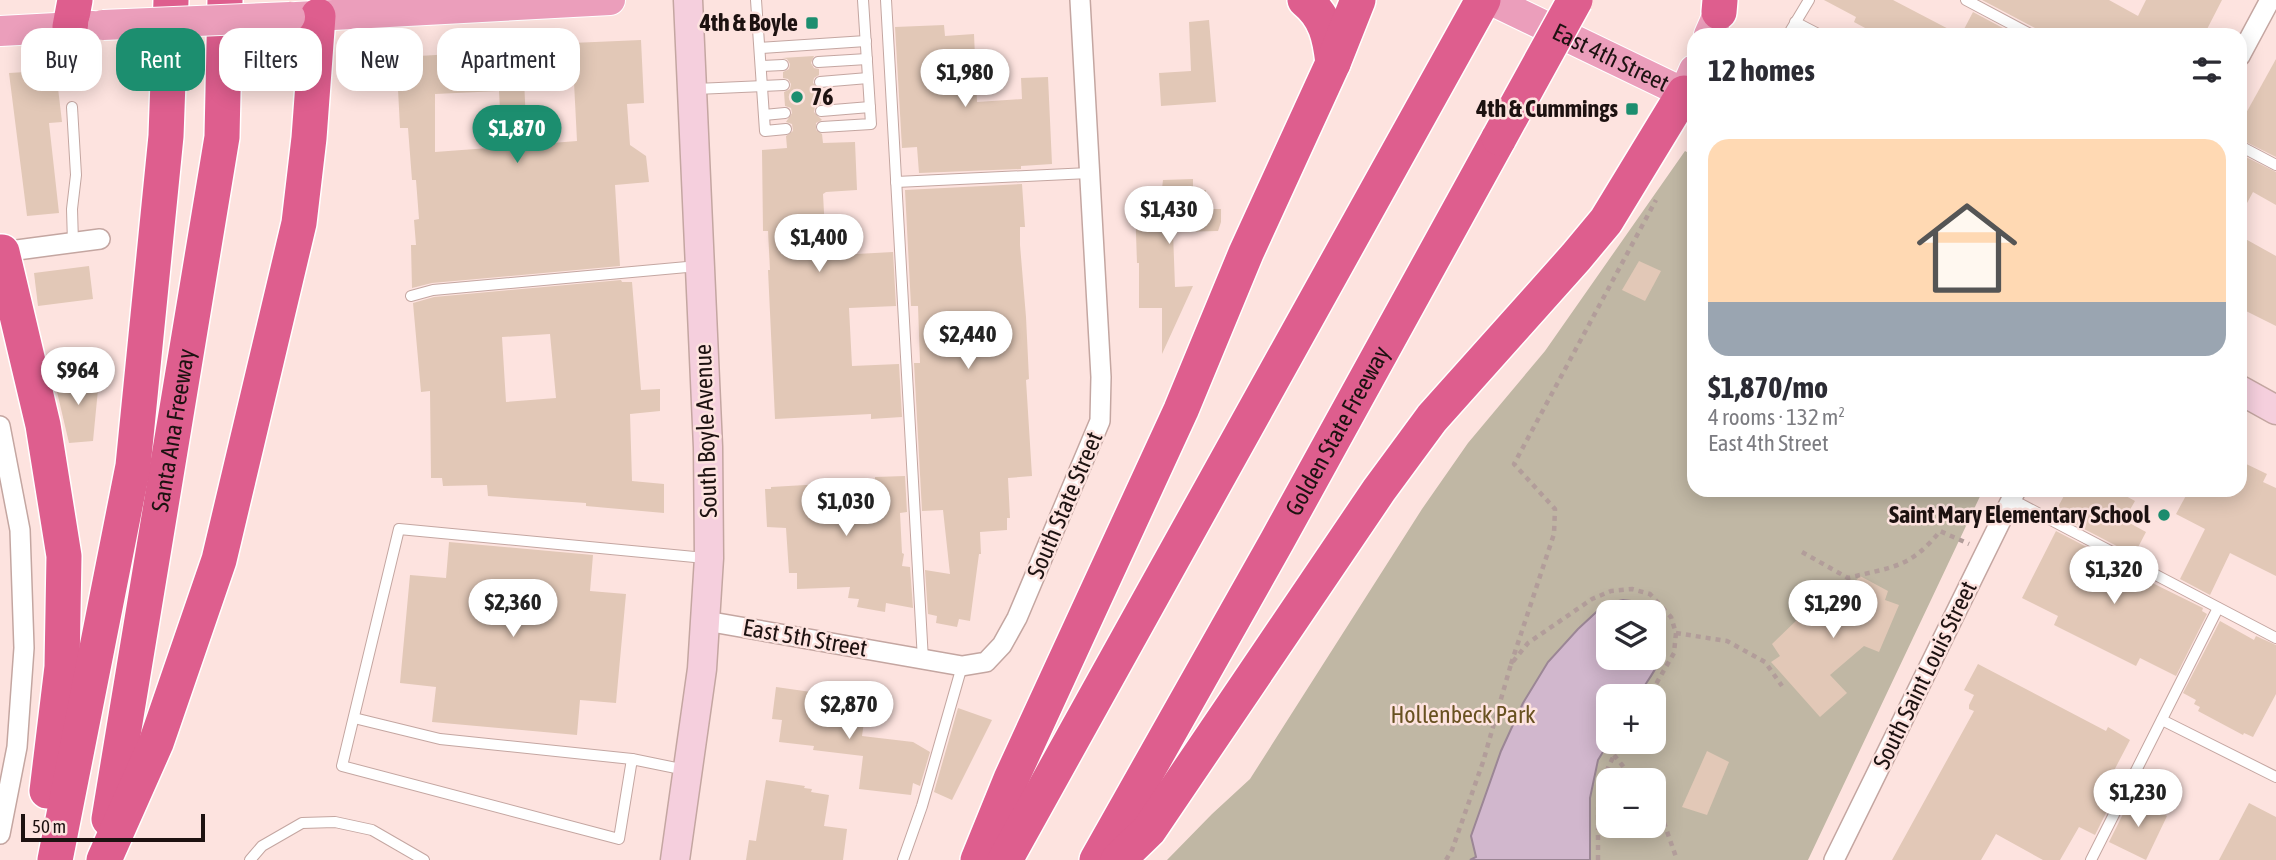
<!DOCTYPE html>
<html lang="en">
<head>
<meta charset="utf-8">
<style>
  :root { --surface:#fff; --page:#f7f7f7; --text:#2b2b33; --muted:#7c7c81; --line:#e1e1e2; --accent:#1c8e6f }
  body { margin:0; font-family:"Asap Condensed",sans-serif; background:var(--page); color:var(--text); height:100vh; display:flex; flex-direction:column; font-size:26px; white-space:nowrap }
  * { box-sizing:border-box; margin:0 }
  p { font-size:23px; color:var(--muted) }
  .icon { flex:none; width:38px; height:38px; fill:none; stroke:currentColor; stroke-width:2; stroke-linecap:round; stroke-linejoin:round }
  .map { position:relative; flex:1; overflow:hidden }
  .drawer { position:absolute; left:1687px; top:28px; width:560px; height:469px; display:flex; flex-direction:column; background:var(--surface); border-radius:21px; box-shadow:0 4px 18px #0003 }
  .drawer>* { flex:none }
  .banner { position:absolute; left:21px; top:28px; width:665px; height:63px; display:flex; gap:14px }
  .buttons { position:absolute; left:1596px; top:600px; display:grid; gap:14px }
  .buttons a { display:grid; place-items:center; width:70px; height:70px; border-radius:14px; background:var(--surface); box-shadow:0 4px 18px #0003; font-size:35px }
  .scale { position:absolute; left:21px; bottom:18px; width:184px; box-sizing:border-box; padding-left:7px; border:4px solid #1d1211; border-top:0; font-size:19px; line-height:24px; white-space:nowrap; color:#1d1211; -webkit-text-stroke:5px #fde3df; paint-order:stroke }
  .price { position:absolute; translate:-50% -60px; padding:0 16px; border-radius:24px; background:#fff; color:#222; font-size:23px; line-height:46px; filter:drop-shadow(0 2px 4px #0008) }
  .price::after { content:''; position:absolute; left:50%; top:42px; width:21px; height:16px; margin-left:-10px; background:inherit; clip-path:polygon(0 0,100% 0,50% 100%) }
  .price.on { background:var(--accent); color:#fff }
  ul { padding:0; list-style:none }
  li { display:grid; align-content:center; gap:14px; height:371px; padding:0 21px }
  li+li { border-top:2px solid var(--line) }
  li span { display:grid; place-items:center; height:217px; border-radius:21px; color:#555 }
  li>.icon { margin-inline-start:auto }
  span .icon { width:126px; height:126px; fill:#fffc; stroke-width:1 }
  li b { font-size:30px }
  h2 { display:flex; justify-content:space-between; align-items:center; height:84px; padding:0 21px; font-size:30px }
  .chip { padding:0 24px; border-radius:21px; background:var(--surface); box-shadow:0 4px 18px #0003; font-size:24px; line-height:63px }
  .chip.on { background:var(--accent); color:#fff }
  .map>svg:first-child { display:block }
  .green { fill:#c0b7a4; fill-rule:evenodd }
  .water { fill:#d1b7cd; stroke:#9b8695; stroke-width:2; fill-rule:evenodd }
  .building { fill:#e2c8b7; fill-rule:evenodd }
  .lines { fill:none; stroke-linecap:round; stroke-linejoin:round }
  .service-casing { stroke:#c4a6a1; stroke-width:12 }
  .minor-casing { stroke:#c4a6a1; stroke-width:22 }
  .secondary-casing { stroke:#c4a6a1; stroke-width:31 }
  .primary-casing { stroke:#fff; stroke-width:32 }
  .motorway-casing { stroke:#fff; stroke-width:38 }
  .path { stroke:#b29d9a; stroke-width:4.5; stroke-dasharray:5 5; stroke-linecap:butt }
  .service { stroke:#fff; stroke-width:10 }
  .minor { stroke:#fff; stroke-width:19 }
  .secondary { stroke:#f5cfdd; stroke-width:28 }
  .primary { stroke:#eb9ebb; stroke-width:30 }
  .motorway { stroke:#de5e8e; stroke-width:35 }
  .primary-bridge-casing { stroke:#fff; stroke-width:32; stroke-linecap:butt }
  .motorway-bridge-casing { stroke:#fff; stroke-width:38; stroke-linecap:butt }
  .primary-bridge { stroke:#eb9ebb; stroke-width:30 }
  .motorway-bridge { stroke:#de5e8e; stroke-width:35 }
  .poi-dot { fill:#1c8e6f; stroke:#fde3df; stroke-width:2.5 }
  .labels { text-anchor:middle; stroke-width:5; stroke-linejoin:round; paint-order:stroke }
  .poi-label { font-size:24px; font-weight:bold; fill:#1d1211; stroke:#fde3df; text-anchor:end }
  .street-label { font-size:24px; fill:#1d1211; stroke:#fde3df }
  .park-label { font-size:24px; fill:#685120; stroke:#fde3df }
</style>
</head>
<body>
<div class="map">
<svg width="2276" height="860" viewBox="0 0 2276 860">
  <rect width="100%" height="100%" fill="#fde3df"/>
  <path class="green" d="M1685 151 1694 156V490H1983L1808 860H1167L1212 814 1250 779 1422 509 1468 443 1545 351ZM1608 612H1654V658H1608ZM1608 696H1654V742H1608ZM1608 780H1654V826H1608Z"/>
  <path class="water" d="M1623 600C1630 601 1638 601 1644 605 1663 616 1669 639 1661 658 1655 672 1645 684 1638 696H1608L1609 742 1598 760 1590 798V860H1470L1476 857 1471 836 1501 751 1523 703 1548 662 1578 629 1605 604ZM1608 612H1654V658H1608Z"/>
  <g class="building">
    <path d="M1824 0H1893L1960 35H1878L1854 22 1856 17Z"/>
    <path d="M1982 0H2109L2138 16 2146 0H2222L2204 35H2039L2035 28Z"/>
    <path d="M1973 12 2016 35H1961Z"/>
    <path d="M1209 20 1216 102 1161 106 1159 73 1191 71 1189 22Z"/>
    <path d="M944 25 945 36 974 34 977 102 1022 99 1021 78 1048 77 1052 164 1021 166V169L919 173 917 147 902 148 895 27Z"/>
    <path d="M641 40 644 103 627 104 630 145 646 156 649 182 615 185 620 266 432 283 412 288 411 245H416L414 220 419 219 416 180H412L408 128H400L398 89H402L401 59 419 58V56L501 51 502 58 523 57 527 145 577 141 572 43ZM499 91 502 147 435 152V94Z"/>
    <path d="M814 56 811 63 814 68 819 69V75L814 78 813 83 820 89 821 104 815 107 814 112 822 120 816 123V130L822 134 823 143 855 142 857 190 826 192 823 194 825 231H836L838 255 893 252 896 306 849 308 852 366 899 364 902 417 871 419V414L775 419 768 270H770L768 231H763L762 150 787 148 786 136 793 131 792 124 786 122 792 113 791 108 785 106 784 92 790 89 791 84 788 79 783 78V72L789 69 790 64 787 59 782 58Z"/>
    <path d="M2276 59V157L2240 139V124Z"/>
    <path d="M43 71 45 87 56 86 58 88 62 122 49 123 59 213 27 216 9 73Z"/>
    <path d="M2240 154 2276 172V205L2253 192 2240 216Z"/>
    <path d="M1193 179V190H1206V209H1221V222L1218 231 1173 232 1175 287 1193 286 1162 354V308H1139V263H1137L1135 204H1157V197H1161L1163 180Z"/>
    <path d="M1022 184 1025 227H1020V245L1026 317 1029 379 1026 380 1032 476 1008 478 1010 518H1007V530L980 532 981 554H979L970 621 959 619 957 627 936 623 937 616 928 614 925 570 950 574 943 510 922 511 914 363H920L918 306H911L905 190Z"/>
    <path d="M2240 236 2276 256V326L2240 308Z"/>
    <path d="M1639 261 1661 271 1645 301 1622 290Z"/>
    <path d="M89 266 93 299 38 306 34 273Z"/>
    <path d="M621 280 622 282H632L641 390 660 389V411L630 414 632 481 664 484V513L586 506V503L488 496 487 485 443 486 442 478H431L430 391 421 392 413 303 434 297ZM550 334 556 398 506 402 502 337Z"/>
    <path d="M54 379H99L93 441 69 443Z"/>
    <path d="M2240 461 2267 474 2263 482 2276 488V576L2230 553 2210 595 2180 579 2205 529 2176 514 2189 490H2240Z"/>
    <path d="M905 476 907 512 900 513 902 553 904 554 902 566 910 567 913 608 886 603 885 612 857 607 859 599 848 598 850 587 797 589V573H789L786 528 767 527 765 489H771V487L875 481V477Z"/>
    <path d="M2067 490H2115L2135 501 2124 520 2146 532 2134 555 2063 518 2066 512 2058 507Z"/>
    <path d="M2056 531 2127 568 2126 570 2203 608 2202 611 2207 614 2176 676 2140 658 2136 666 2054 625 2058 616 2022 598Z"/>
    <path d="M449 542 593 555 590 591 626 594 616 703 580 700 577 735 432 722 436 687 400 683 410 575 446 578Z"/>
    <path d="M1860 576 1888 591 1885 600 1899 605 1879 652 1864 646 1830 675 1847 693 1820 717 1771 662 1780 656 1772 644 1834 584 1845 593Z"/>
    <path d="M2220 621 2254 640 2256 636 2276 645V694L2253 737 2244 733 2243 735 2198 711 2200 707 2194 704 2196 700 2183 693Z"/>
    <path d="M1978 664 2106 731 2108 727 2130 740 2107 784 2117 791 2095 835 2079 827 2060 860H2043L1996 834 1981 860H1892L1974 711 1969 709V705L1974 695 1964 690Z"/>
    <path d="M776 687 818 693 817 702 859 707 857 720 864 722 862 736 913 742 930 752 920 786 913 783 911 795 859 789 863 756 813 750 814 746 779 742 782 720 772 719Z"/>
    <path d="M958 708 992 720 952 800 934 792Z"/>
    <path d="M1707 751 1729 762 1707 815 1682 807Z"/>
    <path d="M766 780 805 786 804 788 812 789 811 792 829 795 824 826 847 829 843 860H746L749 840 756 841Z"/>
    <path d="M2131 798 2167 816 2146 860 2109 842Z"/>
    <path d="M2249 803 2276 817V860H2219Z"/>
  </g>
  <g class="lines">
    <g class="service-casing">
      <g id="service">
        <path d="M756 0 765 131 786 129"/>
        <path d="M886 0 923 660"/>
        <path d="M1966 0 2032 35"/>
        <path d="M1795 22 1820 35"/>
        <path d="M1788 35 1809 0"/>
        <path d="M760 48 866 41"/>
        <path d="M818 62 867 59"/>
        <path d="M761 66 783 65"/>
        <path d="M820 82 868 78"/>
        <path d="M696 89 784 85"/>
        <path d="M72 107 76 175 72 209 73 243"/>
        <path d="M821 111 870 107"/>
        <path d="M764 115 785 113"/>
        <path d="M822 127 871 124 863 0"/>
        <path d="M2240 146 2276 165"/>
        <path d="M896 182 1089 173"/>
        <path d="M411 296 433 290 698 266"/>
        <path d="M2011 499 2276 638"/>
        <path d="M354 718 440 739 632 759"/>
        <path d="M2162 720 2276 777"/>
        <path d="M686 770 632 759 619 839 342 766 399 529 705 558"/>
        <path d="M250 860 262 846 302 823 335 822 372 830 424 860"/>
        <path d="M903 860 922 806 962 666"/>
        <path d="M2091 860 2218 608"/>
      </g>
    </g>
    <g class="minor-casing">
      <g id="minor">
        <path d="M2240 56 2270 0"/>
        <path d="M2 252 100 239"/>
        <path d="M0 426 20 530 24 648 17 747 0 834"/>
        <path d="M706 621 962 666 986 662 1002 645 1017 618 1100 421 1101 377 1080 0"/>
        <path d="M1834 860 2016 490"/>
      </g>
    </g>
    <g class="secondary-casing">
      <g id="secondary">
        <path d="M2240 390 2276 410"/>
        <path d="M675 860 702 669 709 558 708 447 688 0"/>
      </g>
    </g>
    <g class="primary-casing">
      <g id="primary">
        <path id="s1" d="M1491 0 1684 93 1694 70"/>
        <path d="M296 17 610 0"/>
        <path d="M0 31 93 26"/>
        <path d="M1709 35 1719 12"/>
      </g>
    </g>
    <g class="motorway-casing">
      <g id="motorway">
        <path d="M1305 0C1326 17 1330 37 1333 63"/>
        <path d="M1719 12 1720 0"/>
        <path d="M70 27 75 0"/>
        <path d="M2 252 43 425 64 556 62 667 47 791"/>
        <path id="s2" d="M109 819 222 137 225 0"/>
        <path d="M55 860 133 466 166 136 171 0"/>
        <path d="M104 860 156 743 219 560 299 223 309 138 318 16"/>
        <path d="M978 860 1011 779 1181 410 1246 253 1333 63 1358 0"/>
        <path d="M1005 860 1483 0"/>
        <path id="s3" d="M1097 860 1277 541 1499 138"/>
        <path d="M1118 860 1149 830 1379 490 1432 418 1576 257 1606 221 1684 93"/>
      </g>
    </g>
    <g class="path">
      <path d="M1802 552 1848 578C1890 567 1910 569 1940 531L1969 544"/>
      <path d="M1676 633 1727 641 1765 662 1782 686"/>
      <path d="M1511 664 1554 534 1555 509 1514 464 1656 200"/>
      <path d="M1614 755 1634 780"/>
      <path d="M1654 805 1662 817 1677 860"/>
      <path d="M1446 860 1452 850 1483 762 1511 664 1528 643 1592 599 1611 591 1632 589 1650 594 1671 617 1676 633 1674 653 1649 696"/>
      <path d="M1598 860V808L1602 781 1620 742"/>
    </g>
    <use href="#service" class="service"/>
    <use href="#minor" class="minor"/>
    <use href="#secondary" class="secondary"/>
    <use href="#primary" class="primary"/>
    <use href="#motorway" class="motorway"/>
    <g class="primary-bridge-casing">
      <path id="primary-bridge" d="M103 25 290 17"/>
    </g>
    <g class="motorway-bridge-casing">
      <path id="motorway-bridge" d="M1499 138 1575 0"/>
    </g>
    <use href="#primary-bridge" class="primary-bridge"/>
    <use href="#motorway-bridge" class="motorway-bridge"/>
  </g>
  <g class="poi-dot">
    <rect x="805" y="16" width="14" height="14" rx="3.5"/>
    <circle cx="797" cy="97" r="7"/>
    <rect x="1625" y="102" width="14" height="14" rx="3.5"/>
    <circle cx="2164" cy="515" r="7"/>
  </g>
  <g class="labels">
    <g class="poi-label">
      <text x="798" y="31">4th &amp; Boyle</text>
      <text x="811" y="105" text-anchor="start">76</text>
      <text x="1618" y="117">4th &amp; Cummings</text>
      <text x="2150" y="523">Saint Mary Elementary School</text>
    </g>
    <g class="street-label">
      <text dy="8" stroke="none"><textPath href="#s1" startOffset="133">East 4th Street</textPath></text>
      <text dy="8" stroke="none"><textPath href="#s2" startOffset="394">Santa Ana Freeway</textPath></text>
      <text transform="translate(706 431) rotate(-92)" y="8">South Boyle Avenue</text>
      <text dy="8" stroke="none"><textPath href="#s3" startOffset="492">Golden State Freeway</textPath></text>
      <text transform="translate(1065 505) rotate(-67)" y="8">South State Street</text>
      <text transform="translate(805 638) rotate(10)" y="8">East 5th Street</text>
      <text transform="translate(1925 675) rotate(-64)" y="8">South Saint Louis Street</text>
    </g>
    <g class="park-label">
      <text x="1463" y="723">Hollenbeck Park</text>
    </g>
  </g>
</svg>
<div class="buttons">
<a><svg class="icon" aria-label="layers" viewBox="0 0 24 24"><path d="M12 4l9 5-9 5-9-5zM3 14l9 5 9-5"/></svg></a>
<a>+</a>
<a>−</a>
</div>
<div class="scale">50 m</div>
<b class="price" style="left:965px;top:109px">$1,980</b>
<b class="price on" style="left:517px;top:165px">$1,870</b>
<b class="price" style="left:1169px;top:246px">$1,430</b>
<b class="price" style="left:819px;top:274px">$1,400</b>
<b class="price" style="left:968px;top:371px">$2,440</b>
<b class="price" style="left:78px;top:407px">$964</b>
<b class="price" style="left:846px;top:538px">$1,030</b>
<b class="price" style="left:2114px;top:606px">$1,320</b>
<b class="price" style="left:513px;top:639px">$2,360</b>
<b class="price" style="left:1833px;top:640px">$1,290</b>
<b class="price" style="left:849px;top:741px">$2,870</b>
<b class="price" style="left:2138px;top:829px">$1,230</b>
<div class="banner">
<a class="chip">Buy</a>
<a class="chip on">Rent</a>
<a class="chip">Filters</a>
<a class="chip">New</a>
<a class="chip">Apartment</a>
</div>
<section class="drawer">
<h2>12 homes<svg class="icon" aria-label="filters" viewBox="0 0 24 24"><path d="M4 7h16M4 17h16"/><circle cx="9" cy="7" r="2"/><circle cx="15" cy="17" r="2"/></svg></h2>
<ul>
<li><span style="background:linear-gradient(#ffd9b3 75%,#9aa5b1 0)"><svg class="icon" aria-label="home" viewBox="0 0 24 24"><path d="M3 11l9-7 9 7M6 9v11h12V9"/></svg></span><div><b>$1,870/mo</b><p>4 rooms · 132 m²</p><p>East 4th Street</p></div></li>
</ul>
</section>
</div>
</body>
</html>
